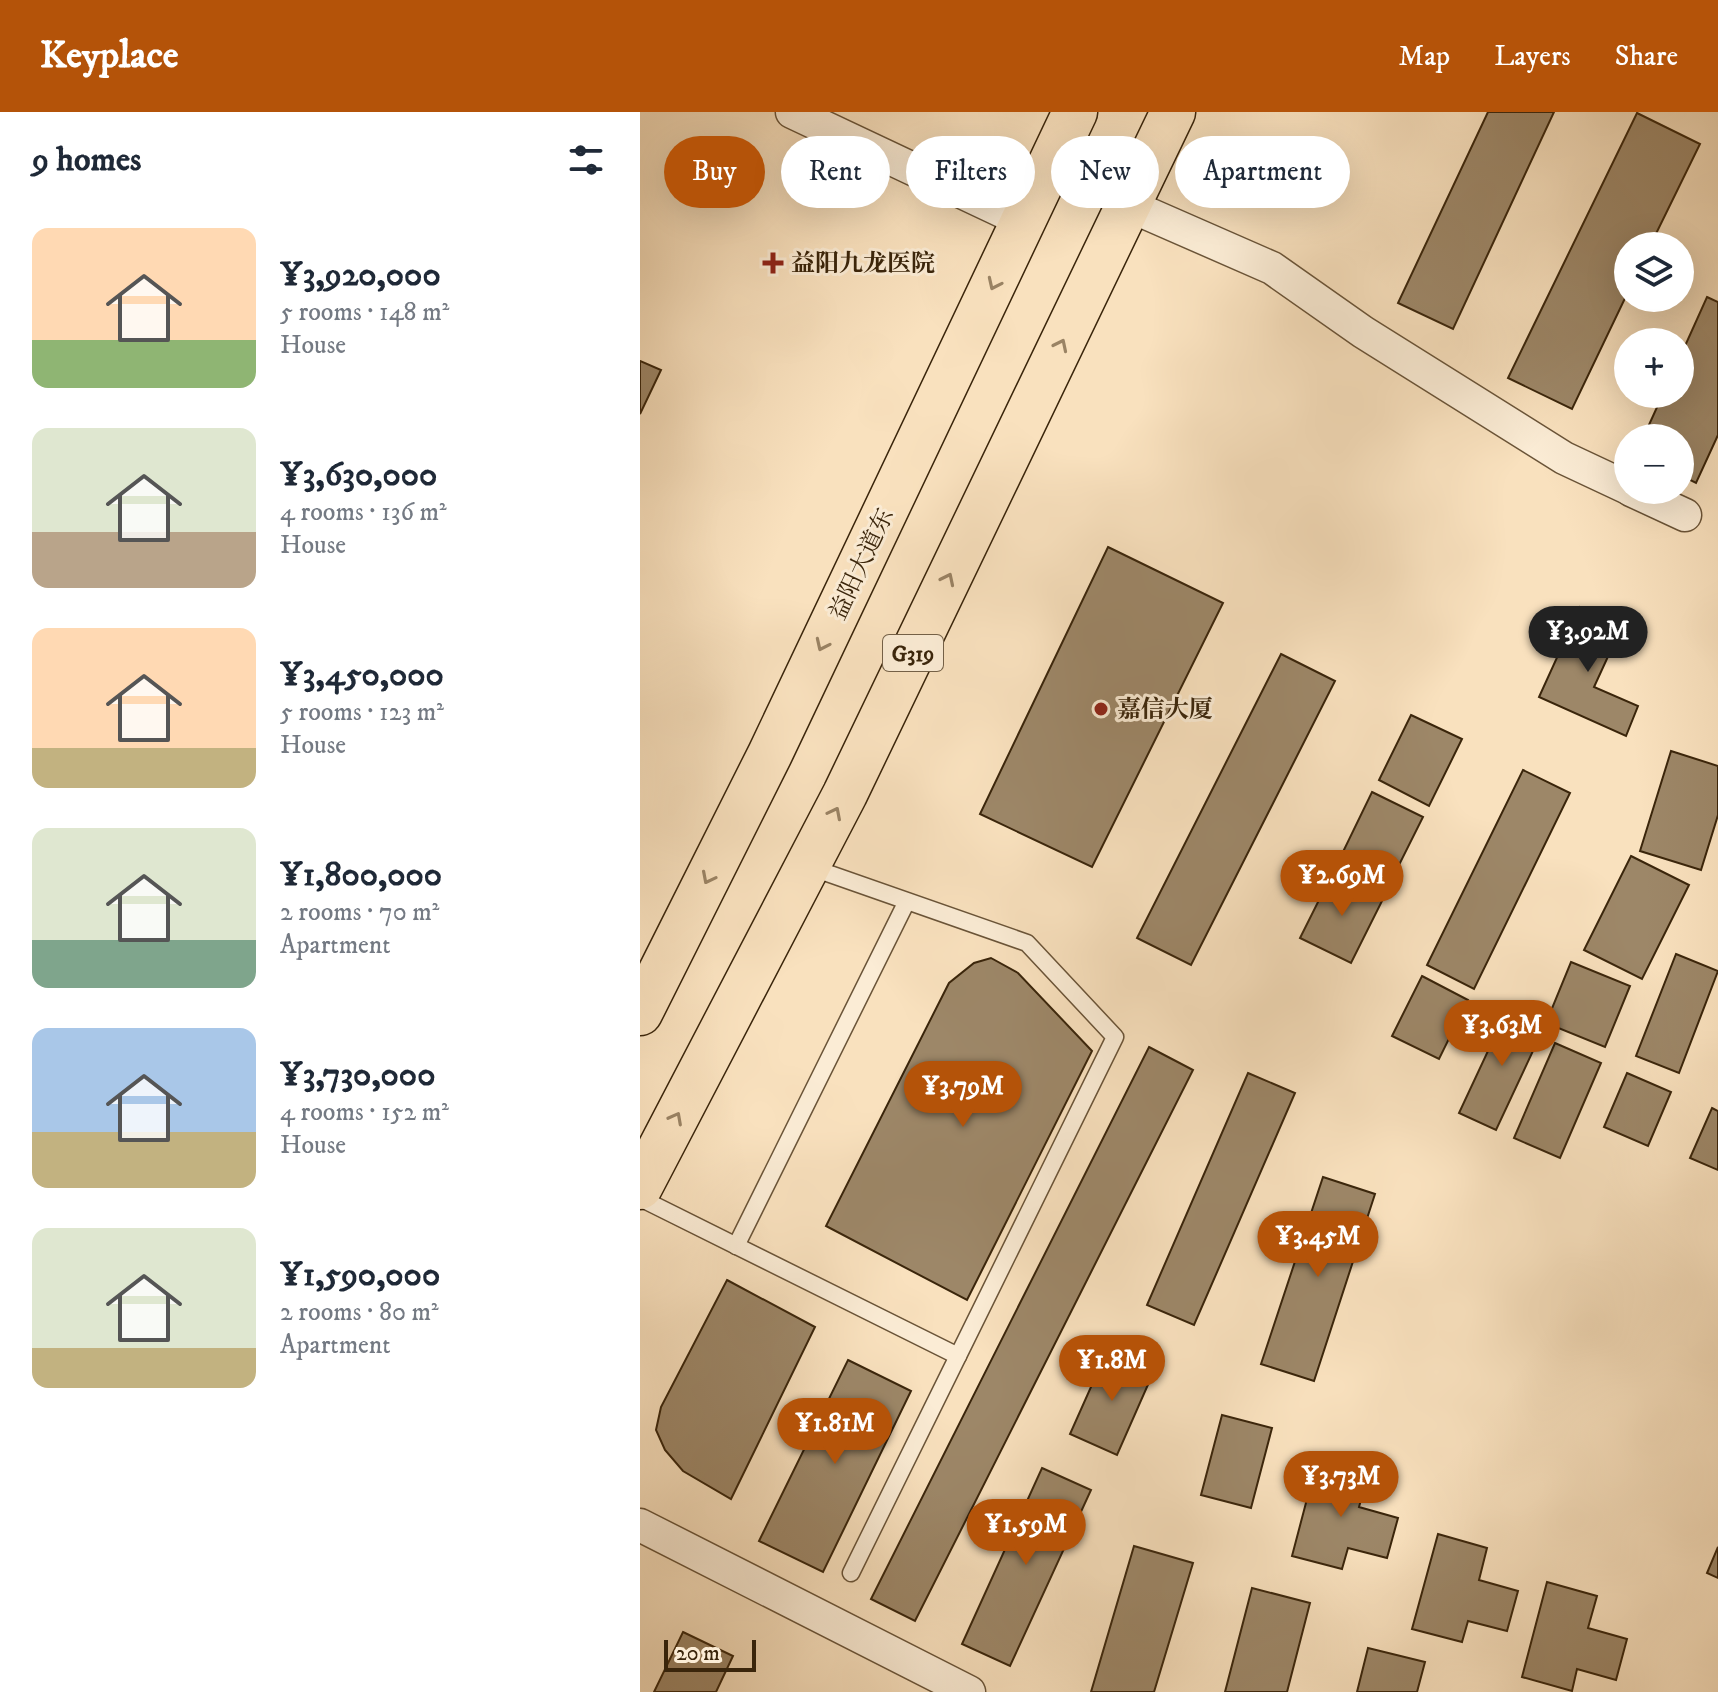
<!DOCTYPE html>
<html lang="en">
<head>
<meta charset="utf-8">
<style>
  :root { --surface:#fff; --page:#f6f6f7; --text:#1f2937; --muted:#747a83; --accent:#b45309 }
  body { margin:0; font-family:"IM FELL DW Pica","Noto Serif SC",serif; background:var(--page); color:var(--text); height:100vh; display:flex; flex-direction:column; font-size:30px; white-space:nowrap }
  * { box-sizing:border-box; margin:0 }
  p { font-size:26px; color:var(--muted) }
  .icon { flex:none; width:44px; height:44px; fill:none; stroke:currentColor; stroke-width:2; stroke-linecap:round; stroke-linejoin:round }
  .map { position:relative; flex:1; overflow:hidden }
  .side { display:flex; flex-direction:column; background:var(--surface); width:640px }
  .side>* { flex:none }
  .guide { position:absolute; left:24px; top:24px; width:760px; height:72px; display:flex; gap:16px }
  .tools { position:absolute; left:974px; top:120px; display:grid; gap:16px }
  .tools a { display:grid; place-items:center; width:80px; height:80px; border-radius:50%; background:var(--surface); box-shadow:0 8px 32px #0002; font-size:40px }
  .scale { position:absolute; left:24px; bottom:20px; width:92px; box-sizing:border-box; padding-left:8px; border:4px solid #3a250b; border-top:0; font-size:22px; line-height:28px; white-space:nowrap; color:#3a250b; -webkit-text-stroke:6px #fbecd5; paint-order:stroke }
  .price { position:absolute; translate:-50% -68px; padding:0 18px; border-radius:28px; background:var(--accent); color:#fff; font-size:26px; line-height:52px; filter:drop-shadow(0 2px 4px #0008) }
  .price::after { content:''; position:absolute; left:50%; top:48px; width:24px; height:18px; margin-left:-12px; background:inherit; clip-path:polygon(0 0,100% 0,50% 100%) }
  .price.active { background:#222; color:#fff }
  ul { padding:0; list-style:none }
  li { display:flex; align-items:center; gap:24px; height:200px; padding:0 32px }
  li span { display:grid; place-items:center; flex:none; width:224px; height:160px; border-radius:16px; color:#555 }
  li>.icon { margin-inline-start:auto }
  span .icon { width:96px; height:96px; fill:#fffc; stroke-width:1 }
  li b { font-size:34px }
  h2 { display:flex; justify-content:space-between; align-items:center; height:96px; padding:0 32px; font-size:34px }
  .tag { padding:0 28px; border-radius:36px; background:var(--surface); box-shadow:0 8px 32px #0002; font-size:28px; line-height:72px }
  .tag.active { background:var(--accent); color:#fff }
  header { display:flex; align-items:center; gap:48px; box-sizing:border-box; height:112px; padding:0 40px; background:var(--accent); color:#fff }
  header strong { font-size:38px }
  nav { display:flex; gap:44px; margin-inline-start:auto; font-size:28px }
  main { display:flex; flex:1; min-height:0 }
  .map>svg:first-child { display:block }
  .building { fill:#9d8768; stroke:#3a250b; stroke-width:2 }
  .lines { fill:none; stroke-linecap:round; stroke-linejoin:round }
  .lane-casing { stroke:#6a5438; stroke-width:19 }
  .street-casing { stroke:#6a5438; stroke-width:35 }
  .primary-casing { stroke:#3a250b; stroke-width:47 }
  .lane { stroke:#fbecd5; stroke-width:16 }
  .street { stroke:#fbecd5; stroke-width:32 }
  .primary { stroke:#f9e1be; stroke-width:44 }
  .oneway { stroke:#9a8364 }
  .poi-dot { fill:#8f2418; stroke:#fbecd5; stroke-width:3 }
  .labels { text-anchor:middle; stroke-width:6; stroke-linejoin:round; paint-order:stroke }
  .shield { fill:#fbecd5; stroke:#746148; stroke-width:2 }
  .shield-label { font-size:22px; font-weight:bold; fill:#3a250b }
  .poi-label { font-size:24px; font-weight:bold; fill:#3a250b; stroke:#fbecd5; text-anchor:start }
  .street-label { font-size:24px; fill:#3a250b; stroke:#fbecd5 }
</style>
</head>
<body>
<header>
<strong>Keyplace</strong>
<nav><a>Map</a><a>Layers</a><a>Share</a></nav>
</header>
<main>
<section class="side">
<h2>9 homes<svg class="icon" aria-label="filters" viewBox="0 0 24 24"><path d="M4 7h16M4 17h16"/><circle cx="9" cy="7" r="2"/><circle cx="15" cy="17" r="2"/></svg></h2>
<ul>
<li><span style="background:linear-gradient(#ffd9b3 70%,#8fb573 0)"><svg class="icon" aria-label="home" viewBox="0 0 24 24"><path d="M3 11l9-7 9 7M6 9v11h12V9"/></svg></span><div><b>¥3,920,000</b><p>5 rooms · 148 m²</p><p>House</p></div></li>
<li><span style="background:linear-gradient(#dfe7d0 65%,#b9a48a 0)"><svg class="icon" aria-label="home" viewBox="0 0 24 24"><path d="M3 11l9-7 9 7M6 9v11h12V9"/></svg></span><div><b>¥3,630,000</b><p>4 rooms · 136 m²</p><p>House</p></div></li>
<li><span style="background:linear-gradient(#ffd9b3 75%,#c2b280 0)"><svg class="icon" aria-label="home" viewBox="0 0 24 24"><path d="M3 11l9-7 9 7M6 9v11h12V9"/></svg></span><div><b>¥3,450,000</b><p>5 rooms · 123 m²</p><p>House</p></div></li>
<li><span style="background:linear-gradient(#dfe7d0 70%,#7fa58c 0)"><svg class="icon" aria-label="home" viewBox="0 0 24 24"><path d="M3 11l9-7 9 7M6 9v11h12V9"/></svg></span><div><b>¥1,800,000</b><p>2 rooms · 70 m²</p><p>Apartment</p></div></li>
<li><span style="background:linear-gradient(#a9c7e8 65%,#c2b280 0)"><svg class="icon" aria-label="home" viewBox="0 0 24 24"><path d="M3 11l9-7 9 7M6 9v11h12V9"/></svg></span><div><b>¥3,730,000</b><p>4 rooms · 152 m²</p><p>House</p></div></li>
<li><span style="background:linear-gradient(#dfe7d0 75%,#c2b280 0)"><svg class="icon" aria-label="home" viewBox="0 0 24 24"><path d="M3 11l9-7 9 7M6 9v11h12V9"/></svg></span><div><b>¥1,590,000</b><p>2 rooms · 80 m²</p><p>Apartment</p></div></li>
</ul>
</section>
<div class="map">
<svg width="1078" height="1580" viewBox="0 0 1078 1580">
  <rect width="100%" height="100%" fill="#f9e1be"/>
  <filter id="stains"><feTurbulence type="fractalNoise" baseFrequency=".0025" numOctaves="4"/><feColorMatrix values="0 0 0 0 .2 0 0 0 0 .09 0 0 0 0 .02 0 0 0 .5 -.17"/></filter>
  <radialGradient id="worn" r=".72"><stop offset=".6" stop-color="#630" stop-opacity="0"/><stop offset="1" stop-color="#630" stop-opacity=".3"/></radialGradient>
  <g class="building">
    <path d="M848 0H914L813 217 758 191Z"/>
    <path d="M997 1 1060 32 1010 134H988V180L932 297 868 266Z"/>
    <path d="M1067 185 1078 190V323L1056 371 1040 363V326H1003L1023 282H1040V245Z"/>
    <path d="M0 249 21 258 0 302Z"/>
    <path d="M468 435 583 491 452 755 340 702Z"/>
    <path d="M940 495 982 514 954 575 998 594 986 624 899 585Z"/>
    <path d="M641 542 695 569 551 853 497 826Z"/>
    <path d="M771 603 822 627 789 694 739 668Z"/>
    <path d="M1031 639 1078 654V703L1061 758 1000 739Z"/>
    <path d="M883 658 930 681 834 877 787 853Z"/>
    <path d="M732 680 783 705 750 771 700 746Z"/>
    <path d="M991 744 1049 773 1002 867 944 838Z"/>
    <path d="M693 760 744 785 711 851 660 826Z"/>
    <path d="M1036 842 1078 859 1039 961 996 944Z"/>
    <path d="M351 846 378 861 452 939 327 1188 186 1114 309 871 334 851Z"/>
    <path d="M931 850 990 874 965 935 906 911Z"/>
    <path d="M782 864 828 888 799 947 752 924Z"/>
    <path d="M869 894 906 911 856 1018 819 1001Z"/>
    <path d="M915 931 961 951 920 1046 874 1026Z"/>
    <path d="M509 935 553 958 275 1509 231 1487Z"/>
    <path d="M608 961 655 981 554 1213 507 1193Z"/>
    <path d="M987 961 1031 980 1008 1034 964 1015Z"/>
    <path d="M1072 996 1078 999V1058L1050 1046Z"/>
    <path d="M683 1065 735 1082 674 1269 621 1252Z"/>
    <path d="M87 1168 175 1215 91 1387 43 1359 25 1338 16 1318 21 1295Z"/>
    <path d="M467 1239 514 1259 477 1343 430 1322Z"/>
    <path d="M208 1248 271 1279 183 1460 119 1429Z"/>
    <path d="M582 1303 632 1316 611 1396 561 1383Z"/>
    <path d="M677 1349 728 1363 719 1395 758 1406 747 1446 708 1436 702 1457 652 1444Z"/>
    <path d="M402 1356 451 1378 370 1554 322 1532Z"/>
    <path d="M798 1422 847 1436 839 1468 878 1479 867 1519 828 1509 822 1530 772 1517Z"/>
    <path d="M494 1434 553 1451 514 1580H451Z"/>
    <path d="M1078 1435V1466L1067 1461Z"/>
    <path d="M907 1470 957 1484 948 1516 987 1527 976 1568 937 1557 932 1579 882 1565Z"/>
    <path d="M612 1476 670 1491 647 1580H585Z"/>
    <path d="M43 1520 93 1544 76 1580H14Z"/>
    <path d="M728 1536 785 1550 777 1580H717Z"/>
  </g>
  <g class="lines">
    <g class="lane-casing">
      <g id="lane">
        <path d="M170 755 387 831 475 925 318 1244"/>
        <path d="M0 1086 318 1244 211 1461"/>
        <path d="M96 1134 266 791"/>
      </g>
    </g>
    <g class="street-casing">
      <g id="street">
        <path d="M152 0 383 109"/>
        <path d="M488 93 632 156 723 220 924 346 988 376"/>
        <path d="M991 378 1045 403"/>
        <path d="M0 1413 329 1580"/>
      </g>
    </g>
    <g class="primary-casing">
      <g id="primary">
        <path d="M0 901 130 642 435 0"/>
        <path d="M0 1075 205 682 533 0"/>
      </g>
    </g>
    <use href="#lane" class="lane"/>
    <use href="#street" class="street"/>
    <use href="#primary" class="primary"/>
  </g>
  <defs><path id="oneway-chevron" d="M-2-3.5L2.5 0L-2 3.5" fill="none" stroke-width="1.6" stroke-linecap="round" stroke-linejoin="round" transform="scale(2)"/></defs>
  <g class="oneway">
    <use href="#oneway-chevron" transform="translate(354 172) rotate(115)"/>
    <use href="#oneway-chevron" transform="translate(421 233) rotate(-64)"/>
    <use href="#oneway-chevron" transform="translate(308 467) rotate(-64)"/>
    <use href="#oneway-chevron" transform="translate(182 533) rotate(115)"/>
    <use href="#oneway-chevron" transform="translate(195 701) rotate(-63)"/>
    <use href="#oneway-chevron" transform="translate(68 766) rotate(117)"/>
    <use href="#oneway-chevron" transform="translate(36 1006) rotate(-62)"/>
  </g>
  <g class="poi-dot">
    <path d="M129 139h8v8h8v8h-8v8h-8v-8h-8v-8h8z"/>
    <circle cx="461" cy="597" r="8"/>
  </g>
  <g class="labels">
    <rect class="shield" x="243" y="523" width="60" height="36" rx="6"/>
    <g class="shield-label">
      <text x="273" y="549">G319</text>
    </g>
    <g class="poi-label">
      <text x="151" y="159">益阳九龙医院</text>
      <text x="477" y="605">嘉信大厦</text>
    </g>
    <g class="street-label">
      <text transform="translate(221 452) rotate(-65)" y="8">益阳大道东</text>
    </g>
  </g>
  <rect width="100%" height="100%" filter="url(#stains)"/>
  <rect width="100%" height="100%" fill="url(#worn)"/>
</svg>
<div class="tools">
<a><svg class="icon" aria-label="layers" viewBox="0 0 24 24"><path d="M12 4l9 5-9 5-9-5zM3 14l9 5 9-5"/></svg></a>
<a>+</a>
<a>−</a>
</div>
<div class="scale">20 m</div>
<b class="price active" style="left:948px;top:562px">¥3.92M</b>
<b class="price" style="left:702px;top:806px">¥2.69M</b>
<b class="price" style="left:862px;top:956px">¥3.63M</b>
<b class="price" style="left:323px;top:1017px">¥3.79M</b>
<b class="price" style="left:678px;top:1167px">¥3.45M</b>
<b class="price" style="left:472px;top:1291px">¥1.8M</b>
<b class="price" style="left:195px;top:1354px">¥1.81M</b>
<b class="price" style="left:701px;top:1407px">¥3.73M</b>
<b class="price" style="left:386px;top:1455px">¥1.59M</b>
<div class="guide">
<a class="tag active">Buy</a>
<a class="tag">Rent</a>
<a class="tag">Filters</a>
<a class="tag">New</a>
<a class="tag">Apartment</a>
</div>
</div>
</main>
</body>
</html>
